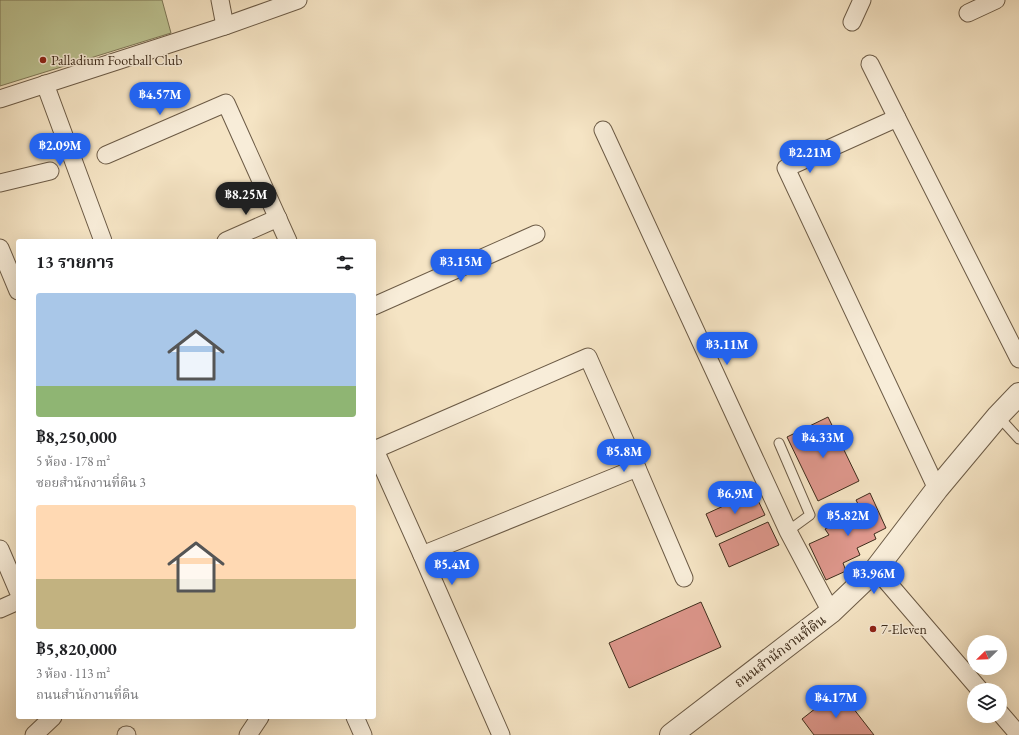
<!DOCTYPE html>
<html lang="th">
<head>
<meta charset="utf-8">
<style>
  :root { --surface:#fff; --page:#f2f2f2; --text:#202124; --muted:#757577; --accent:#2563eb }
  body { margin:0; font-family:"EB Garamond","Noto Serif Thai",serif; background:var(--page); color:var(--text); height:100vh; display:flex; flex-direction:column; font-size:15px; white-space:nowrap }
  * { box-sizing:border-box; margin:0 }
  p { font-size:13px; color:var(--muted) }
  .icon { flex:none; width:22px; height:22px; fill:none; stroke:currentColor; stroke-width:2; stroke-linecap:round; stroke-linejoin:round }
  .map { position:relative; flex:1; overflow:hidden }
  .drawer { position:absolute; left:16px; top:239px; width:360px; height:480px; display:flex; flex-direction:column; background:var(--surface); border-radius:4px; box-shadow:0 4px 16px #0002 }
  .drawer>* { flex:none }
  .needle { width:26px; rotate:247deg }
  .controls { position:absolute; left:967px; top:635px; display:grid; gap:8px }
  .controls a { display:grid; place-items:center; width:40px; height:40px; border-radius:50%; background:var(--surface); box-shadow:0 4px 16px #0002; font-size:20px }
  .price { position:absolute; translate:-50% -34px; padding:0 9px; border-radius:14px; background:var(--accent); color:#fff; font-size:13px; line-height:26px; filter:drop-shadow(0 1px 2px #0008) }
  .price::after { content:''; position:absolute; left:50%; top:24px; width:12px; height:9px; margin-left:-6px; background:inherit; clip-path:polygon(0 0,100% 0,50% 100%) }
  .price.on { background:#222; color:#fff }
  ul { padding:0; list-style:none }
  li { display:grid; align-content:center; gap:8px; height:212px; padding:0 20px }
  li span { display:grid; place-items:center; height:124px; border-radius:4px; color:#555 }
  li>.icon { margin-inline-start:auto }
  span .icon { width:72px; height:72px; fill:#fffc; stroke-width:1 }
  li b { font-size:17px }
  h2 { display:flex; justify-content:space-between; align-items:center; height:48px; padding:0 20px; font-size:17px }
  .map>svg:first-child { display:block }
  .green { fill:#bdc493; stroke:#7e7858 }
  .building { fill:#de978c; stroke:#3f2d1c }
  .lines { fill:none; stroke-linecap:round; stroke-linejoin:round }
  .service-casing { stroke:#6c5b46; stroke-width:11 }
  .minor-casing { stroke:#6c5b46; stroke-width:19 }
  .tertiary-casing { stroke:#6c5b46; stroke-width:24 }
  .service { stroke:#f8edd9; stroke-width:9 }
  .minor { stroke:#f8edd9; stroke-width:17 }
  .tertiary { stroke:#f8edd9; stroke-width:22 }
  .poi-dot { fill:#8f2418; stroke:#f8edd9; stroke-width:1.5 }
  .labels { text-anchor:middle; stroke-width:3; stroke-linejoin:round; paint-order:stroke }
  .poi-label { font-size:14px; fill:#3f2d1c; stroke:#f8edd9; text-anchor:start }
  .street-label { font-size:14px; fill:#3f2d1c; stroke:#f8edd9 }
</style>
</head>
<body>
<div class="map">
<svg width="1019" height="735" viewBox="0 0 1019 735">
  <rect width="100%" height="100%" fill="#f5e4c4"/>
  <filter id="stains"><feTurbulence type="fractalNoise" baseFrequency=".005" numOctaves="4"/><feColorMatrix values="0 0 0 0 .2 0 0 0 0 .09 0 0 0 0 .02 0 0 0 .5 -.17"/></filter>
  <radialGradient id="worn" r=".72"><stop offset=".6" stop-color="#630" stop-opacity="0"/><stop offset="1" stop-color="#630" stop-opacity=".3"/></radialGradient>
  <path class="green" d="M0 0H162L171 33 0 86Z"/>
  <g class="building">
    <path d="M828 417 859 481 818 501 787 437Z"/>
    <path d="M754 492 765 515 716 537 706 514Z"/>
    <path d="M870 493 886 528 874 534 876 539 857 548 860 555 843 563 846 571 826 580 809 544 829 535 825 529 843 521 840 513 858 504 856 500Z"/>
    <path d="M768 522 779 545 729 567 719 544Z"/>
    <path d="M701 602 721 647 629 688 609 643Z"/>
    <path d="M839 690 874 735H814L802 719Z"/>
  </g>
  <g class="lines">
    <g class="service-casing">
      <g id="service">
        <path d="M998 416 1019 439"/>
        <path d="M779 443 810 515 788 531"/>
      </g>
    </g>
    <g class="minor-casing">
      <g id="minor">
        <path d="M220 0 225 26"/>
        <path d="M968 13 996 0"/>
        <path d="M852 22 862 0"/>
        <path d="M870 64 897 118"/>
        <path d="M45 84 103 241"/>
        <path d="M0 99 225 26 298 0"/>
        <path d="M603 130 788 531 831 612"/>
        <path d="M106 155 226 103 288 241"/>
        <path d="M0 183 50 171"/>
        <path d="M226 241 278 218"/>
        <path d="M0 248 18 291"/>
        <path d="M374 306 536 234"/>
        <path d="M374 448 422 555 501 735"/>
        <path d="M374 450 588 357 637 468 684 578"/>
        <path d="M937 489 786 168 897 118 1019 359"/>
        <path d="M0 549 18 591"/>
        <path d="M422 555 637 468"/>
        <path d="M876 569 980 690"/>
        <path d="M0 609 18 601"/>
        <path d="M1000 713 1019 735"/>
        <path d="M355 717 363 735"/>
        <path d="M34 735 53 717"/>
        <path d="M126 735H127"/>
        <path d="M248 735 260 717"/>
      </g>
    </g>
    <g class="tertiary-casing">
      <path id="tertiary" d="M671 735 831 612 876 569 937 489 998 416 1019 394"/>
    </g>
    <use href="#service" class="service"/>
    <use href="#minor" class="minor"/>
    <use href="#tertiary" class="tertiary"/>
  </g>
  <g class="poi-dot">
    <circle cx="43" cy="60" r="4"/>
    <circle cx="873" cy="629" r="4"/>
  </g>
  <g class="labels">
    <g class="poi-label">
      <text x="51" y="65">Palladium Football Club</text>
      <text x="881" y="634">7-Eleven</text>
    </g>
    <g class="street-label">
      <text transform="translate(780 651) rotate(-37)" y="5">ถนนสำนักงานที่ดิน</text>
    </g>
  </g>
  <rect width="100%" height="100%" filter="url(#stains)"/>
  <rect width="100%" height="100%" fill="url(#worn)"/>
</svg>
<div class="controls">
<a><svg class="needle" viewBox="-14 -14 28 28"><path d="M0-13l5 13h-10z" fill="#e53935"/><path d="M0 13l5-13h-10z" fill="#757577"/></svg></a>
<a><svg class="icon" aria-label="layers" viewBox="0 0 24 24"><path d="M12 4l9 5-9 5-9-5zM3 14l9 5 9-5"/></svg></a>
</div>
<b class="price" style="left:160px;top:116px">฿4.57M</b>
<b class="price" style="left:60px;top:167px">฿2.09M</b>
<b class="price" style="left:810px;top:174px">฿2.21M</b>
<b class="price on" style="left:246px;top:216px">฿8.25M</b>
<b class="price" style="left:461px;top:283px">฿3.15M</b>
<b class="price" style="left:727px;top:366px">฿3.11M</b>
<b class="price" style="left:823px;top:459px">฿4.33M</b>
<b class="price" style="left:624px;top:473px">฿5.8M</b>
<b class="price" style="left:735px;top:515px">฿6.9M</b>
<b class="price" style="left:848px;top:537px">฿5.82M</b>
<b class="price" style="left:452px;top:586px">฿5.4M</b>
<b class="price" style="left:874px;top:595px">฿3.96M</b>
<b class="price" style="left:836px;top:719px">฿4.17M</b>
<section class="drawer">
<h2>13 รายการ<svg class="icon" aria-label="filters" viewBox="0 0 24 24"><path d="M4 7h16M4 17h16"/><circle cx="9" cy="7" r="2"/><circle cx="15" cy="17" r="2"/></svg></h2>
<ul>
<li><span style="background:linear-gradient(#a9c7e8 75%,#8fb573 0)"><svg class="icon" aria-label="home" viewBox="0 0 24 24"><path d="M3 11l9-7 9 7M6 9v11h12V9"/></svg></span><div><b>฿8,250,000</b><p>5 ห้อง · 178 m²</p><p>ซอยสำนักงานที่ดิน 3</p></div></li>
<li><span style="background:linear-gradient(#ffd9b3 60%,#c2b280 0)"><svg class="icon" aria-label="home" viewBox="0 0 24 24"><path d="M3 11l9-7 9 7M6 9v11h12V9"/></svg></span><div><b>฿5,820,000</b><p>3 ห้อง · 113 m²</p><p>ถนนสำนักงานที่ดิน</p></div></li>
</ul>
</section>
</div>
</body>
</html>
